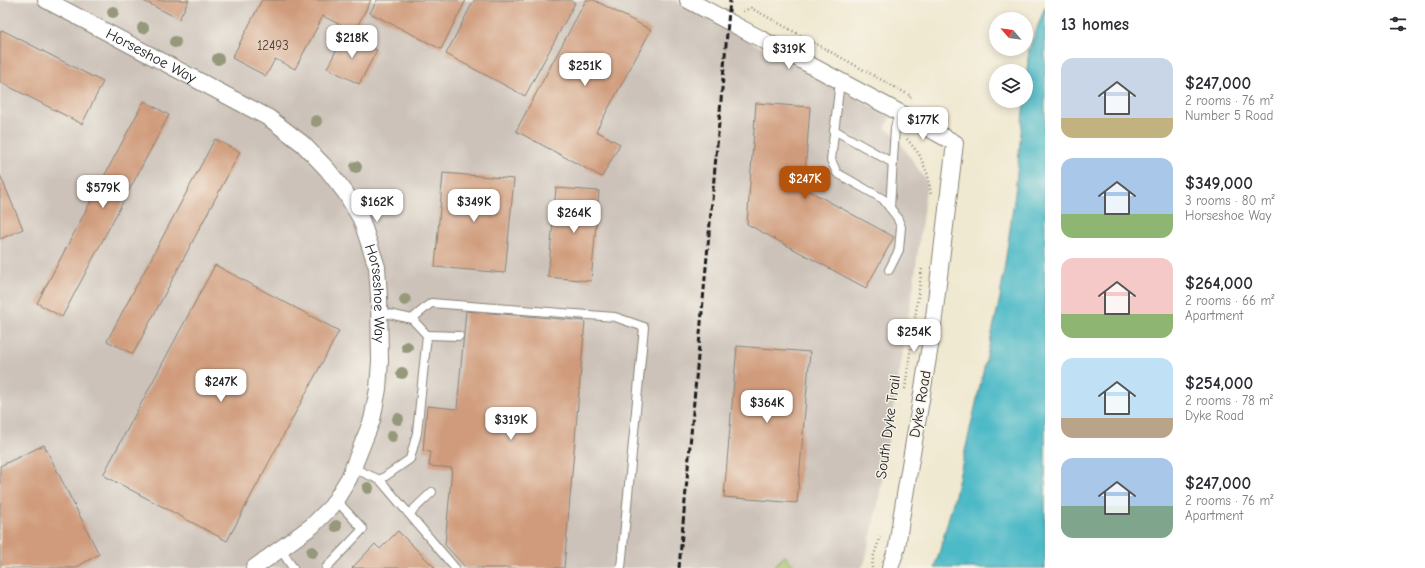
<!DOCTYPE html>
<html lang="en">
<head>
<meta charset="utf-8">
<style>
  :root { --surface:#fff; --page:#f2f2f3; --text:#2b2b33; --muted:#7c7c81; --accent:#b45309 }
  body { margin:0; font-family:"Comic Neue",sans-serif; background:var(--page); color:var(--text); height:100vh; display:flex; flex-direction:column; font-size:15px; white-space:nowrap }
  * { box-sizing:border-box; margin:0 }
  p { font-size:13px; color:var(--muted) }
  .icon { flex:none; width:22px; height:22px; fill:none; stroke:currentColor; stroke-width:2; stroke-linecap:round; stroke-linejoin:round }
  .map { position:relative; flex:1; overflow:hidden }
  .side { display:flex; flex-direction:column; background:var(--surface); width:380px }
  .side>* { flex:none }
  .needle { width:26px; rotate:298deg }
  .tools { position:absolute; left:989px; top:12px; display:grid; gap:8px }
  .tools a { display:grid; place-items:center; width:44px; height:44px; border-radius:50%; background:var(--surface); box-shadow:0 2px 10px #0003; font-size:20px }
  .price { position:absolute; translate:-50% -34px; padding:0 9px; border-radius:8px; background:#fff; color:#222; font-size:13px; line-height:26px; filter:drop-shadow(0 1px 2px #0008) }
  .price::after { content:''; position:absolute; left:50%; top:24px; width:12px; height:9px; margin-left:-6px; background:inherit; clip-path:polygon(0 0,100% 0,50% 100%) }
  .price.selected { background:var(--accent); color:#fff }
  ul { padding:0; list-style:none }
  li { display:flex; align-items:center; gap:12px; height:100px; padding:0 16px }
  li span { display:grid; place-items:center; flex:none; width:112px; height:80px; border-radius:12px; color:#555 }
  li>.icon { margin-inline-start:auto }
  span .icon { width:48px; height:48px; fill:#fffc; stroke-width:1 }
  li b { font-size:17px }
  h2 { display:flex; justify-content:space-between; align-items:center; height:48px; padding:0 16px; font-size:17px }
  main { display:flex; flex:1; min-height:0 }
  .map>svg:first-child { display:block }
  .industrial { fill:#ccc2b9 }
  .green { fill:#a5c269; stroke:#606f42 }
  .water { fill:#4dbac7; stroke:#346b72 }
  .building { fill:#d09b7c }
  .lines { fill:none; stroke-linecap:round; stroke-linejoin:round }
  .lane-casing { stroke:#868276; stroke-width:10 }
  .street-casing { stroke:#868276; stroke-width:18 }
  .path { stroke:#868276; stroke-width:2.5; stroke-dasharray:1 3; stroke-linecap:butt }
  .lane { stroke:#fff; stroke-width:8 }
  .street { stroke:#fff; stroke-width:16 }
  .rail { stroke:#1c1c1c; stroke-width:3; stroke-dasharray:6 3; stroke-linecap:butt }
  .tree { fill:#96987c }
  .labels { text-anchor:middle; stroke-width:3; stroke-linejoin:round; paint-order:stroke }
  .number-label { font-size:13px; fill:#493c34 }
  .street-label { font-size:15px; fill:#1c1c1c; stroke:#f7f3e8 }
</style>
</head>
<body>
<main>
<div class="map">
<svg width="1045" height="568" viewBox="0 0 1045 568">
  <rect width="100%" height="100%" fill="#f7f3e8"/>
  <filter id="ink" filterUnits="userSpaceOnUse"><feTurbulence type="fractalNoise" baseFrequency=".025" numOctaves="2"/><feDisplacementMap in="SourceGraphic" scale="8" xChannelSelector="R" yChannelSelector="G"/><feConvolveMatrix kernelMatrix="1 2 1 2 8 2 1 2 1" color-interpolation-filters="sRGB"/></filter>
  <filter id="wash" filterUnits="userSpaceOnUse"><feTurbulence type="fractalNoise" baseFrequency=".012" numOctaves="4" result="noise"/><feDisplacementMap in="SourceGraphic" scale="16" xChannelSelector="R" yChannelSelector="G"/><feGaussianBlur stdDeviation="0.9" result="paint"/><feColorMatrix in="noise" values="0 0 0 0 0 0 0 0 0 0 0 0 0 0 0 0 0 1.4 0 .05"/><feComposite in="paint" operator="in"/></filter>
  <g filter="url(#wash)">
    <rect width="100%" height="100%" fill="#f0e9d1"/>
    <path class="industrial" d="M0 0H674L891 117 885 128 895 135 927 182 914 282 879 498 865 562 861 568H0Z"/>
    <path class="green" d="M785 556 796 568H772Z"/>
    <path class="water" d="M1045 7V568H935L955 495 1000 298 1015 194 1024 101H1026V81L1029 49Z"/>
    <g id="blocks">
      <g class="building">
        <path d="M142 0H189L179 19Z"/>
        <path d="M262 0H371L354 32 323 16 295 69 275 59 266 76 232 58Z"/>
        <path d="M377 0H466L441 49 370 13Z"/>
        <path d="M474 0H569L575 3 525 96 446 54Z"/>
        <path d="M586 0H594L651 30 596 131 620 144 602 177 516 131Z"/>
        <path d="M2 30 103 82 82 124 0 82V33Z"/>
        <path d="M345 34 377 50 359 84 327 68Z"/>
        <path d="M144 101 169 115 62 317 37 303Z"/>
        <path d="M756 103 810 107 804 188 894 237 866 288 747 224Z"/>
        <path d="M215 139 240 152 133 354 107 341Z"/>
        <path d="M443 173 514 179 505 273 435 267Z"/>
        <path d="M0 175 23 229 0 239Z"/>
        <path d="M556 188 599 191 591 281 548 277Z"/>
        <path d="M215 265 339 331 227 541 103 475Z"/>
        <path d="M466 311 585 321 564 568H466L445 545 452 468 429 466 431 452 423 451 427 406 457 409Z"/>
        <path d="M737 346 810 352 797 503 724 497Z"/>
        <path d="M44 445 99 554 75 568H0V466Z"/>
        <path d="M398 531 435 568H352L375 544 380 549Z"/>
      </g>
    </g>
  </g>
  <g filter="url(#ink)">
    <use href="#blocks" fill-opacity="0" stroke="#868276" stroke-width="1"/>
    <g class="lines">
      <g class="lane-casing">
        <g id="lane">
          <path d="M840 81 831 160 837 173 883 199 897 217 901 227 899 250 889 270"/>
          <path d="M834 130 893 163"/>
          <path d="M890 208 895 128 899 112"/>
          <path d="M412 319 431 303 615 317 644 327 621 568"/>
          <path d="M427 335 459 336"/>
          <path d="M353 468 380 480 410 459 417 433 427 335 412 319 380 312"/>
          <path d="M380 480 455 568"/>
          <path d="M409 514 432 492"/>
          <path d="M281 550 293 568"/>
          <path d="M326 568 363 529 336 500"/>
        </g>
      </g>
      <g class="street-casing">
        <g id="street">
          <path id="s1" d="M46 0 269 118 303 144 327 169 345 192 361 219 377 267 379 297 380 361 378 389 372 420 349 478 332 506 312 526 254 568"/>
          <path d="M688 0 904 115 955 143 932 334 901 519 897 547 890 568"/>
        </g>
      </g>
      <g class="path">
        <path d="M743 11 751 8 911 96 909 100"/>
        <path d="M907 139 919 154 928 175 931 195"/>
        <path d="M905 389 922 268"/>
        <path d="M872 568 873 558 881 534"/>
      </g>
      <use href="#lane" class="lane"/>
      <use href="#street" class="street"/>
      <path class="rail" d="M679 568 730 0"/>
    </g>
    <g class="tree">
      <circle cx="113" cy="12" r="6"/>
      <circle cx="143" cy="28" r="6"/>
      <circle cx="175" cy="42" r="6"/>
      <circle cx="218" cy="59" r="6"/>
      <circle cx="316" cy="121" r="6"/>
      <circle cx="356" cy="167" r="6"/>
      <circle cx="405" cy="300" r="6"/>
      <circle cx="407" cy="347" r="6"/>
      <circle cx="402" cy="373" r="6"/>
      <circle cx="398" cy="419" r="6"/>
      <circle cx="392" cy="436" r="6"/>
      <circle cx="368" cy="488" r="6"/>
      <circle cx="336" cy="526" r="6"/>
      <circle cx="312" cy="552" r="6"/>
    </g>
  </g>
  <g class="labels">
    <g class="number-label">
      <text x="273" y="50">12493</text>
    </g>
    <g class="street-label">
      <text dy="5" stroke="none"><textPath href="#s1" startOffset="119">Horseshoe Way</textPath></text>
      <text dy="5" stroke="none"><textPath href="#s1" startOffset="467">Horseshoe Way</textPath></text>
      <text transform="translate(920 404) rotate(-80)" y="5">Dyke Road</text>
      <text transform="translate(888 427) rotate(-82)" y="5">South Dyke Trail</text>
    </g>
  </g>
</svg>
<div class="tools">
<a><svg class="needle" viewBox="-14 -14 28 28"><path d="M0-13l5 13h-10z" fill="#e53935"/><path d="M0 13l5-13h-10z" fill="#7c7c81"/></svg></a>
<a><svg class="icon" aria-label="layers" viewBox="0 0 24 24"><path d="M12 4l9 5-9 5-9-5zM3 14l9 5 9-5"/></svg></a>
</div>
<b class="price" style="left:352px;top:59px">$218K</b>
<b class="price" style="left:789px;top:70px">$319K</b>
<b class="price" style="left:585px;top:87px">$251K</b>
<b class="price" style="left:923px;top:141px">$177K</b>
<b class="price selected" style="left:805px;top:200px">$247K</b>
<b class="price" style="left:103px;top:209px">$579K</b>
<b class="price" style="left:377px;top:223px">$162K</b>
<b class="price" style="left:474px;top:223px">$349K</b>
<b class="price" style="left:574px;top:234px">$264K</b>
<b class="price" style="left:914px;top:353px">$254K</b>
<b class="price" style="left:221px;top:403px">$247K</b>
<b class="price" style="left:767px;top:424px">$364K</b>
<b class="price" style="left:511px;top:441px">$319K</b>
</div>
<section class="side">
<h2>13 homes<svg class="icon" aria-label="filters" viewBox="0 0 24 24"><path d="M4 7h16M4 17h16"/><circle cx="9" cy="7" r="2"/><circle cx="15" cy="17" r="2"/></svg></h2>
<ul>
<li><span style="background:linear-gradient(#c9d6e8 75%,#c2b280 0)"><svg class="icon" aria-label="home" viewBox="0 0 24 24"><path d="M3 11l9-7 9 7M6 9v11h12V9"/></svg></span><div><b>$247,000</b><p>2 rooms · 76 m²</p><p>Number 5 Road</p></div></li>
<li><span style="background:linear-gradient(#a9c7e8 70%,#8fb573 0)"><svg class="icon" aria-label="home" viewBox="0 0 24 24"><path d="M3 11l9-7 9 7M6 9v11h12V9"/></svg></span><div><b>$349,000</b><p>3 rooms · 80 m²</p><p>Horseshoe Way</p></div></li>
<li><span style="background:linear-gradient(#f6c9c9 70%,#8fb573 0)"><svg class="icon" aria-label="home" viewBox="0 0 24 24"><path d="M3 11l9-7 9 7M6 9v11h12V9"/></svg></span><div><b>$264,000</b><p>2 rooms · 66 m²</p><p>Apartment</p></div></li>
<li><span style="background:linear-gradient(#bfe0f5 75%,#b9a48a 0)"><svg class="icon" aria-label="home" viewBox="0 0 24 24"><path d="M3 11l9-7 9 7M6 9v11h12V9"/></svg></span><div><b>$254,000</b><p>2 rooms · 78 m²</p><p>Dyke Road</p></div></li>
<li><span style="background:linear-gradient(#a9c7e8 60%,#7fa58c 0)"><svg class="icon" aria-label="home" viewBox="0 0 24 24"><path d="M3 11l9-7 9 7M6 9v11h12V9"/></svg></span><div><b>$247,000</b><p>2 rooms · 76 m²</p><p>Apartment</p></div></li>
</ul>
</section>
</main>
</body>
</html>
